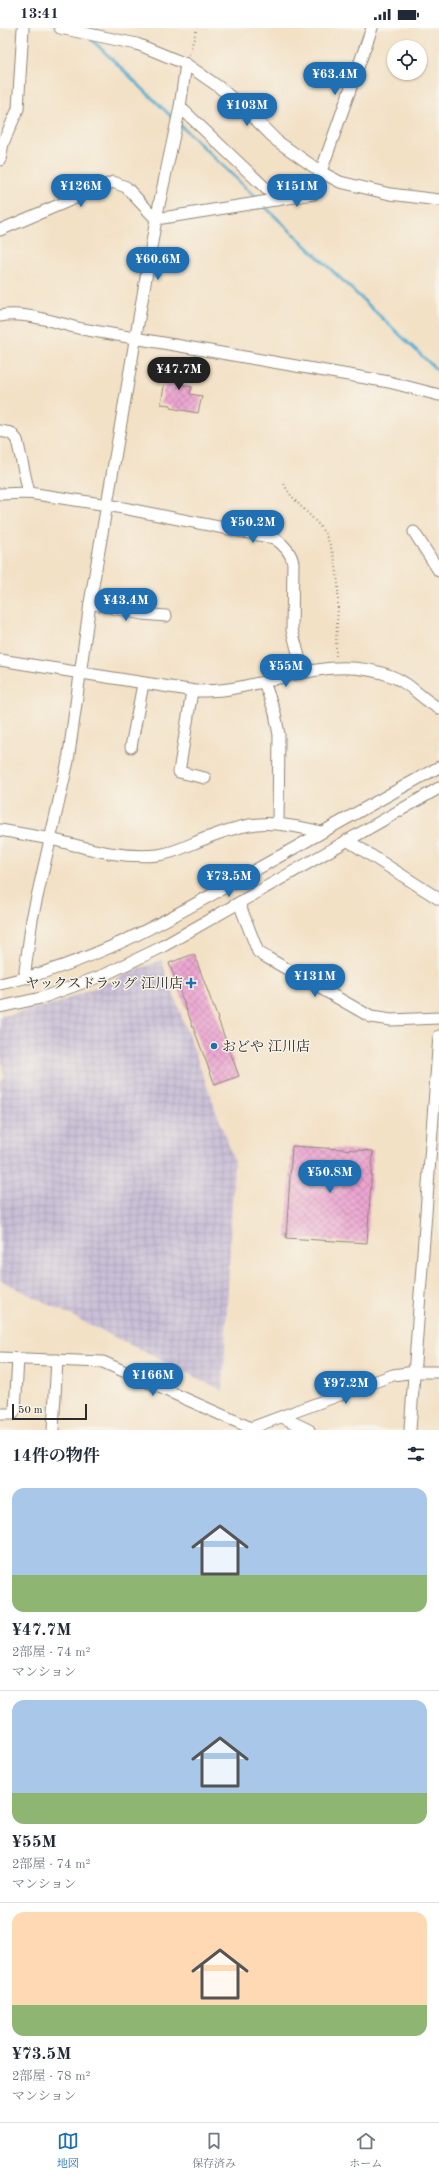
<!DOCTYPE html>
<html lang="ja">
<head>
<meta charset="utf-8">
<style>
  :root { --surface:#fff; --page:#f6f6f7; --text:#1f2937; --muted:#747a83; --line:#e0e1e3; --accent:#1f6fb2 }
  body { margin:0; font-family:"Old Standard TT","Noto Serif JP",serif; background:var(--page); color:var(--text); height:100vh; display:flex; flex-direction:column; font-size:15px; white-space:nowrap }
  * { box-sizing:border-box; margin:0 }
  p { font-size:13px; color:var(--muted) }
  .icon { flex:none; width:22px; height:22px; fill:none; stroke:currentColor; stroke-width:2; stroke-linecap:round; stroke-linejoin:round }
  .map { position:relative; height:1402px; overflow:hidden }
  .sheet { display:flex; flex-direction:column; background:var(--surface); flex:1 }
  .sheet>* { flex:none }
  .fabs { position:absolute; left:387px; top:12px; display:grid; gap:8px }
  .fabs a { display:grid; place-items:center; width:40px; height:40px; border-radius:50%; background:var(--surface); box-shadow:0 1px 3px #0004; font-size:20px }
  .scale { position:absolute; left:12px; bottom:10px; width:75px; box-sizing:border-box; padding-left:4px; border:2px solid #2b2b2b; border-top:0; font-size:11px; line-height:14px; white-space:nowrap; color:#2b2b2b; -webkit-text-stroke:3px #f7f3e8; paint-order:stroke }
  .price { position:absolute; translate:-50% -34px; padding:0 9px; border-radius:14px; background:var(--accent); color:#fff; font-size:13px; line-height:26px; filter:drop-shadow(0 1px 2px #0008) }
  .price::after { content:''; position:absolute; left:50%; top:24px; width:12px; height:9px; margin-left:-6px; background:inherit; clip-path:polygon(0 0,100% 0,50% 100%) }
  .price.selected { background:#222; color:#fff }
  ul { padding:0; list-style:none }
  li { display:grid; align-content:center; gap:8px; height:212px; padding:0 12px }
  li+li { border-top:1px solid var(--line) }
  li span { display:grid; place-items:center; height:124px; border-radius:12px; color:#555 }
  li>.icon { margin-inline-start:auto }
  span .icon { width:72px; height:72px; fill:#fffc; stroke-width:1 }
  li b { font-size:17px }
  h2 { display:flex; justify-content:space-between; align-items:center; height:48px; padding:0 12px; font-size:17px }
  .status { display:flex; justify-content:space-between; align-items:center; height:28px; padding:0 20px; background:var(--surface); direction:ltr }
  .status svg { height:11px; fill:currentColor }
  .tabs { display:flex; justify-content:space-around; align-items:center; height:56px; border-top:1px solid var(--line); background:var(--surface); font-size:11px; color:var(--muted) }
  .tabs a { display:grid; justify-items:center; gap:2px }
  .tabs .selected { color:var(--accent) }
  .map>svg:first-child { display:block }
  .industrial { fill:url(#industrial-grid) }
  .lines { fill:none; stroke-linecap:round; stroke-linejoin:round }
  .stream { stroke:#52abcf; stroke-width:3 }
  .building { fill:url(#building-cross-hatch) }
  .minor-casing { stroke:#8f8678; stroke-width:13 }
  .path { stroke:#8f8678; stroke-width:2; stroke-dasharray:1 3; stroke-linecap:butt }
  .minor { stroke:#fff; stroke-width:11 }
  .poi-dot { fill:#1f6fb2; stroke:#f7f3e8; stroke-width:1.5 }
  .labels { text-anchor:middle; stroke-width:3; stroke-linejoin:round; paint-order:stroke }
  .poi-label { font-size:14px; fill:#2b2b2b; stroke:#f7f3e8; text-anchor:end }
</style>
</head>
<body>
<div class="status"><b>13:41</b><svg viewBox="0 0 49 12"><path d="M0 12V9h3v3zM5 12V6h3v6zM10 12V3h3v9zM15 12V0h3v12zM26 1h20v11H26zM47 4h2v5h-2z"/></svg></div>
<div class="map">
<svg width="439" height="1402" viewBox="0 0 439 1402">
  <defs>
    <pattern id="industrial-grid" width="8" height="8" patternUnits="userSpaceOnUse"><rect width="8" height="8" fill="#c9bfd7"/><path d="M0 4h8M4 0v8" fill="none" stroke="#ada4b9"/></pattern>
    <pattern id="building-cross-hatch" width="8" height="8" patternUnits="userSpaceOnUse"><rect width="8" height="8" fill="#eca6d1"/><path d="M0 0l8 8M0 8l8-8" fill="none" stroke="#bf87aa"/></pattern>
  </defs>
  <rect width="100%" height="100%" fill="#f7f3e8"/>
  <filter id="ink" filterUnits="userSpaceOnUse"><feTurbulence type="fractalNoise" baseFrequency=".025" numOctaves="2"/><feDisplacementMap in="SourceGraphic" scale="8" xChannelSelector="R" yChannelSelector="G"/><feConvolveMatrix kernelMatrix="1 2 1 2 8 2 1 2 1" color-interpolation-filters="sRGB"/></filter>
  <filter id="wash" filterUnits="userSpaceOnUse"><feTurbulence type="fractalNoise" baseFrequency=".012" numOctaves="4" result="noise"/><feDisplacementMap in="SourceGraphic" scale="16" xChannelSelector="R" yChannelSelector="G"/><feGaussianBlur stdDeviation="0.9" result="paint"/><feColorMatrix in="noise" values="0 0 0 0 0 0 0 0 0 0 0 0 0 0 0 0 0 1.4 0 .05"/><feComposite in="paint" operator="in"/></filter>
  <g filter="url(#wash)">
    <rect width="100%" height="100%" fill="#f3e1c6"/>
    <path class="industrial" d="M161 932 234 1132 223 1363 0 1252V1054L4 1048 0 1021V989L58 975Z"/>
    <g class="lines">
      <g class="stream">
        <path d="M90 10 175 92"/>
        <path d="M179 96 258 172"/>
        <path d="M262 176 439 344"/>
      </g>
    </g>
    <g id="blocks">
      <g class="building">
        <path d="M168 335 187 338 183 357 192 359 190 366 202 368 198 385 170 380 171 377 161 376Z"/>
        <path d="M194 926 239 1048 215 1057 169 935Z"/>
        <path d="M292 1118 373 1123 367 1215 286 1210Z"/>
      </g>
    </g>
  </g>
  <g filter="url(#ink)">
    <use href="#blocks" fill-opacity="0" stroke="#8f8678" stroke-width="1"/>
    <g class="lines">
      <g class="minor-casing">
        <g id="minor">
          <path d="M60 0 137 16 186 36 219 59 247 83 277 113 321 144 340 154 390 166 439 172"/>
          <path d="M180 79 278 172"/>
          <path d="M0 132 3 115 18 81 23 0"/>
          <path d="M156 191 313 166 372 0"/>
          <path d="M0 202 113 154 126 159 156 191"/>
          <path d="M0 288C26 283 57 295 82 301L389 354 439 367"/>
          <path d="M0 403 11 405 17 412 29 465"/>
          <path d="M0 466 29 465 108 477 274 510C283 516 291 524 293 535L292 602 303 644"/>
          <path d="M414 504 439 543"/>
          <path d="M90 575 142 586 166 588"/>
          <path d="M0 632 195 663C206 663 218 663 229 661 286 652 333 627 391 648 411 655 422 672 439 680"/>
          <path d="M264 654 275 685 279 707 278 795"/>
          <path d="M192 663 179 744 205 750"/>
          <path d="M131 719 143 656"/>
          <path d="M0 802C17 805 34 808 51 811 87 820 120 831 158 827 176 825 192 815 209 809 255 791 274 793 321 804"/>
          <path d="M347 812 439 871"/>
          <path d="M239 875 258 924 266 929 371 989 391 992 439 990"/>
          <path d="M28 950 25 943 32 891 68 733 90 575 156 191 180 79 186 36"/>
          <path d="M0 956C98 934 173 889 259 840 319 806 379 772 439 739"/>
          <path d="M0 979 41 970 104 947 160 920 439 760"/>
          <path d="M0 1330 103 1334 251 1400 393 1347 415 1344H439"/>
          <path d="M0 1386H13L15 1382 18 1331"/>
          <path d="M282 1389 309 1402"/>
          <path d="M53 1402 57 1332"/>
          <path d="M410 1402 439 1008"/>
        </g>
      </g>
      <g class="path">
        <path d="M189 27 197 0"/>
        <path d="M284 456C294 477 315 487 326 508 346 548 335 588 336 631"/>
      </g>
      <use href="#minor" class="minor"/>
    </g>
  </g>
  <g class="poi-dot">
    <path d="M189 949h4v4h4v4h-4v4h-4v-4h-4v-4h4z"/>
    <circle cx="214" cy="1018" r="4"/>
  </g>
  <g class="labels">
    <g class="poi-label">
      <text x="183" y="960">ヤックスドラッグ 江川店</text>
      <text x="222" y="1023" text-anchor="start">おどや 江川店</text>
    </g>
  </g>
</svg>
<div class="fabs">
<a><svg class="icon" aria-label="locate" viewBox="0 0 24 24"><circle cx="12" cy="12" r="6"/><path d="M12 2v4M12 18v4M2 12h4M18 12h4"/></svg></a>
</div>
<div class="scale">50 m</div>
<b class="price" style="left:335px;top:68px">¥63.4M</b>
<b class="price" style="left:247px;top:99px">¥103M</b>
<b class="price" style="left:81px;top:180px">¥126M</b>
<b class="price" style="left:297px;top:180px">¥151M</b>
<b class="price" style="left:158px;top:253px">¥60.6M</b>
<b class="price selected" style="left:179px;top:363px">¥47.7M</b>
<b class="price" style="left:253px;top:516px">¥50.2M</b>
<b class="price" style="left:126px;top:594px">¥43.4M</b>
<b class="price" style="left:286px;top:660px">¥55M</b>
<b class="price" style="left:229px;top:870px">¥73.5M</b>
<b class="price" style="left:315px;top:970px">¥131M</b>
<b class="price" style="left:330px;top:1166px">¥50.8M</b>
<b class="price" style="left:153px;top:1369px">¥166M</b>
<b class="price" style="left:346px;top:1377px">¥97.2M</b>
</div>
<section class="sheet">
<h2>14件の物件<svg class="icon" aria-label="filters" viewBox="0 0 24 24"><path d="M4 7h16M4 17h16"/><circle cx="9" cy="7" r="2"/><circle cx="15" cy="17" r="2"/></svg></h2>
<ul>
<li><span style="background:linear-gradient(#a9c7e8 70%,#8fb573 0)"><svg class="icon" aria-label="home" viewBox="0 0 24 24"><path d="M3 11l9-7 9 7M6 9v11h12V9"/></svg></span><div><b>¥47.7M</b><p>2部屋 · 74 m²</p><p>マンション</p></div></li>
<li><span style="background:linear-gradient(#a9c7e8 75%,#8fb573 0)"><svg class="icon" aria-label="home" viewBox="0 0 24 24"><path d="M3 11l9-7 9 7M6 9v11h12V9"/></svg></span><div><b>¥55M</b><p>2部屋 · 74 m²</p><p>マンション</p></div></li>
<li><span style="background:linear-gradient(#ffd9b3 75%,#8fb573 0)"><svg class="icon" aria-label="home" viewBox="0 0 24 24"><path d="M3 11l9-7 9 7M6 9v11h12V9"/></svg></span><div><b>¥73.5M</b><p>2部屋 · 78 m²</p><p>マンション</p></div></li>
</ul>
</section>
<nav class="tabs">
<a class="selected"><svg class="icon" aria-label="map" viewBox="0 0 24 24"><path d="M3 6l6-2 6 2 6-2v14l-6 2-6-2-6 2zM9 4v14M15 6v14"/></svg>地図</a>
<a><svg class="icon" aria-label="saved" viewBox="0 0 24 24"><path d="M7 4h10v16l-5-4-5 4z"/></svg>保存済み</a>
<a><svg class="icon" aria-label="home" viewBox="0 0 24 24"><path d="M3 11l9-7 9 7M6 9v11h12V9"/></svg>ホーム</a>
</nav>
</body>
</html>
